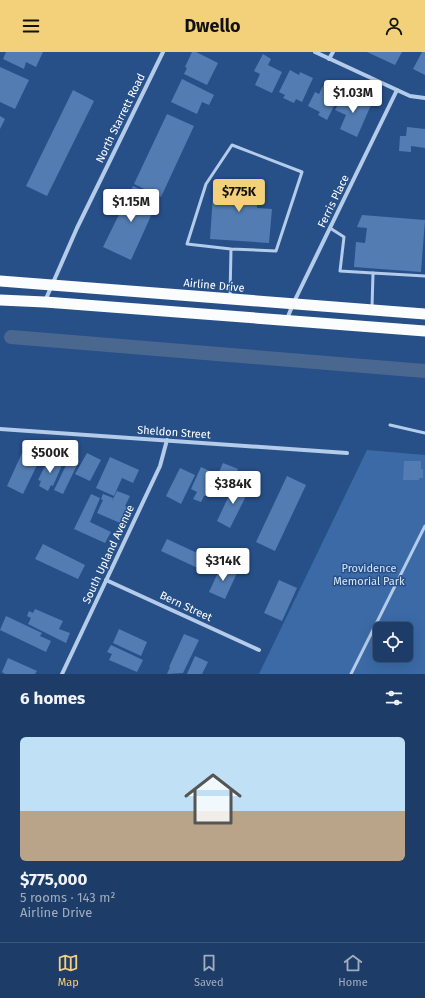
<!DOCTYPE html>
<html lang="en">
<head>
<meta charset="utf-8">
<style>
  :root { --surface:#1d3c67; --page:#25436d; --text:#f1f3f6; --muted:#a0adc0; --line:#3b567b; --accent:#f2d17a }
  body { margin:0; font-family:"Fira Sans",sans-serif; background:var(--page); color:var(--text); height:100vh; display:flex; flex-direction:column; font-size:15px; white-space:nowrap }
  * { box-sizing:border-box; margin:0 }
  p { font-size:13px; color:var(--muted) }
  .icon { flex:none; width:22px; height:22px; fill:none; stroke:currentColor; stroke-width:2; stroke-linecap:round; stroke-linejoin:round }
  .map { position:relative; height:622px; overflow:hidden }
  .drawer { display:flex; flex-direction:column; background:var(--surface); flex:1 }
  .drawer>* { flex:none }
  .buttons { position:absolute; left:373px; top:570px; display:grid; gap:8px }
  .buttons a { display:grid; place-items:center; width:40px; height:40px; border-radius:6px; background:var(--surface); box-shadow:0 4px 16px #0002,0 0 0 1px var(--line); font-size:20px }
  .price { position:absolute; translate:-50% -34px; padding:0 9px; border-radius:4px; background:#fff; color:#222; font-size:13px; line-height:26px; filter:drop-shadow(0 1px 2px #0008) }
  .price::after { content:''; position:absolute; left:50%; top:24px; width:12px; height:9px; margin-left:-6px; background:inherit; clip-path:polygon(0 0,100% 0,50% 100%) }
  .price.current { background:var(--accent); color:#111 }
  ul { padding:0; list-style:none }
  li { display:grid; align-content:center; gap:8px; height:212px; padding:0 20px }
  li span { display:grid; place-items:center; height:124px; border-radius:6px; color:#555 }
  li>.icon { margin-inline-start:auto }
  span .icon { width:72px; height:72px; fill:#fffc; stroke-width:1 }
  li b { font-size:17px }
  h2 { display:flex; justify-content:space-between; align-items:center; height:48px; padding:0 20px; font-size:17px }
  header { display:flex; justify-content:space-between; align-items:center; height:52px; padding:0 20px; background:var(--accent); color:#111; font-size:18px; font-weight:700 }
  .tab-bar { display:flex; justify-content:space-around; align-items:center; height:56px; border-top:1px solid var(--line); background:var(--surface); font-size:11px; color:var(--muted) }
  .tab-bar a { display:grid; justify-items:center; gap:2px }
  .tab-bar .current { color:var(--accent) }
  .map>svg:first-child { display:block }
  .green { fill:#3b6aa6; fill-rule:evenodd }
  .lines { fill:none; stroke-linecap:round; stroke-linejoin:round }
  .canal { stroke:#4a6790; stroke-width:14 }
  .building { fill:#537cb2 }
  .service { stroke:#b4cbe9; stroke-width:3 }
  .minor { stroke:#b4cbe9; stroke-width:4 }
  .trunk { stroke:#fbfcfe; stroke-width:11 }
  .labels { text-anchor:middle; stroke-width:3; stroke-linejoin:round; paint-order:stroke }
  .street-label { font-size:11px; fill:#fff; stroke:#275089 }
  .park-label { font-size:11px; fill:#d8e6f7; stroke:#275089 }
</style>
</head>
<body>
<header><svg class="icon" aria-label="menu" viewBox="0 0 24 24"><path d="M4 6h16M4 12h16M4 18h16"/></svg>Dwello<svg class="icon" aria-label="person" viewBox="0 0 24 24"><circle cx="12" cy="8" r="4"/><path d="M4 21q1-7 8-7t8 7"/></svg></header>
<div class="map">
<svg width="425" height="622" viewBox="0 0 425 622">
  <rect width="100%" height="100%" fill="#275089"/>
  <path class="green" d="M367 398 425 403V622H259ZM380 577H406V603H380Z"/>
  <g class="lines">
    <path class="canal" d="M11 285 425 319"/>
  </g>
  <g class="building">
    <path d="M6 0H43L36 15 26 10 24 17 3 7Z"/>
    <path d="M192 0H196L218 11 207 33 184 22 187 16 185 15Z"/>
    <path d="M367 0H402L395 13Z"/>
    <path d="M422 0H425V23L413 17Z"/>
    <path d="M263 2 271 7 268 13 282 20 272 41 255 33 260 22 254 19Z"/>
    <path d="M0 15 29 28 15 57 0 50Z"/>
    <path d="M290 18 299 23 300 20 313 26 302 50 296 47 294 51 283 46 285 43 279 40Z"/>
    <path d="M182 27 214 43 209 53 202 50 197 62 171 50Z"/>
    <path d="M324 32 341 40 327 68 318 63 320 60 308 54 315 40 319 42Z"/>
    <path d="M73 38 94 49 47 144 26 134Z"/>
    <path d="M344 41 371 53 357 85 340 77 346 63 335 58Z"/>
    <path d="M167 62 194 74 161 145 134 132Z"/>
    <path d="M0 64 5 67 0 77Z"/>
    <path d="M407 75 425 77V96L411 94V100L399 99 400 84H406Z"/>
    <path d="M214 128 259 131 257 156 272 157 269 191 210 187Z"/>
    <path d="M133 134 159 146 131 208 103 195Z"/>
    <path d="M362 163 425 168 421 220 354 215 356 190 365 191 367 176 357 175Z"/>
    <path d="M22 401 39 409 23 442 7 434Z"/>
    <path d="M87 401 101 408 90 429 75 422Z"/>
    <path d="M50 404 58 407 56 410 62 413 53 434 51 433 48 439 39 434 41 429 38 428Z"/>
    <path d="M70 405 79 409 63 442 54 438Z"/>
    <path d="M110 405 139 418 133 431 122 426 114 444 96 436Z"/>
    <path d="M404 409H421V417H423V426H419V428H403Z"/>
    <path d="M223 411 238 417 229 437 214 431Z"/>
    <path d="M201 415 216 422 206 444H204L201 450 193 447 197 440 191 437Z"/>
    <path d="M180 416 195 423 181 452 166 444Z"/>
    <path d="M287 424 306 433 275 499 256 490Z"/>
    <path d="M235 431 249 438 230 476 217 469Z"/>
    <path d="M117 439 130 444 125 454 127 455 120 471 97 461 103 448 101 447 103 442 113 446 112 449Z"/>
    <path d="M91 442 100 446 90 470 111 480 105 491 74 477Z"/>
    <path d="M167 487 208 506 202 518 161 499Z"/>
    <path d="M43 492 85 513 78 527 35 507Z"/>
    <path d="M221 514 237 521 225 547 209 540Z"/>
    <path d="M279 528 297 536 282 569 264 561Z"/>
    <path d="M35 557 63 569 59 577 70 581 66 591 28 572 31 566 27 564 29 559 33 561Z"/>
    <path d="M6 564 42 581 40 584 51 589 46 600 0 578Z"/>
    <path d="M119 577 147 590 141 604 113 591Z"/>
    <path d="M184 582 199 588 183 621 167 622 170 615H169Z"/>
    <path d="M111 593 143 608 137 620 109 608 112 602 107 600Z"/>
    <path d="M195 604 208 610 202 622H187Z"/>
    <path d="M8 606 37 619 35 622H5L2 620Z"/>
  </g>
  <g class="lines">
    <g class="service">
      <path d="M330 176 344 185 340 219 373 221"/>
      <path d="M230 245 231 197 187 192 206 132 232 93 302 120 276 199 231 197"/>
      <path d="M372 256 373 221 425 224"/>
      <path d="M390 373 425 381"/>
      <path d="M351 622 425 474"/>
    </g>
    <g class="minor">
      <path d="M315 0 410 44 425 46"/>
      <path d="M329 7 333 0"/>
      <path d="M45 249 77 176 163 0"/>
      <path d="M287 267 293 252 397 38"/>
      <path d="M0 377 347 401"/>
      <path d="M106 528 259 598"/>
      <path d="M62 622 160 414 167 388"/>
    </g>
    <g class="trunk">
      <path d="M0 229 425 262"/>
      <path d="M0 248 45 250 425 279"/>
    </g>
  </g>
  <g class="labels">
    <g class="street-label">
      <text transform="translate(120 66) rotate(-64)" y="4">North Starrett Road</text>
      <text transform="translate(333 149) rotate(-64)" y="4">Ferris Place</text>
      <text transform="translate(214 233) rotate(5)" y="4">Airline Drive</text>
      <text transform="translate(174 380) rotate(4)" y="4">Sheldon Street</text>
      <text transform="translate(108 502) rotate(-65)" y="4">South Upland Avenue</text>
      <text transform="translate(186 554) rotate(25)" y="4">Bern Street</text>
    </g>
    <g class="park-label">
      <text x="369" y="520">Providence<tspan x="369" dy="13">Memorial Park</tspan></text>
    </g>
  </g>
</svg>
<div class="buttons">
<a><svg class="icon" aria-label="locate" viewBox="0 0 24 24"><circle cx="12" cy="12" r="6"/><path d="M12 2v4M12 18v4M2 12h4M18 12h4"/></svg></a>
</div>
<b class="price" style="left:353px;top:62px">$1.03M</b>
<b class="price current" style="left:239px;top:161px">$775K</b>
<b class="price" style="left:131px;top:171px">$1.15M</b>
<b class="price" style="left:50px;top:422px">$500K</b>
<b class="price" style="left:233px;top:453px">$384K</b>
<b class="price" style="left:223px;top:530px">$314K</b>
</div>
<section class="drawer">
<h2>6 homes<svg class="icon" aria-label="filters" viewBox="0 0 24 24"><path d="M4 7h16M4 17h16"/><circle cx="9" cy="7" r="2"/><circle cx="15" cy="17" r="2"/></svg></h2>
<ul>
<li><span style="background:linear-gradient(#bfe0f5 60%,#b9a48a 0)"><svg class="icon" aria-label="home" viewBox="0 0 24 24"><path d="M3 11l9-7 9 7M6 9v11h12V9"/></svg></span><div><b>$775,000</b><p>5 rooms · 143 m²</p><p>Airline Drive</p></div></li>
</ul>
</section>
<nav class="tab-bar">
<a class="current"><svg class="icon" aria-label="map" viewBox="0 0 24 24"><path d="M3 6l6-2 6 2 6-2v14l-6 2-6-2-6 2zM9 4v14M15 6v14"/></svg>Map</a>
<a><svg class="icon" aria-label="saved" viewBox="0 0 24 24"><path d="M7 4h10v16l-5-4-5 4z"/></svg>Saved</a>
<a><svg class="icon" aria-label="home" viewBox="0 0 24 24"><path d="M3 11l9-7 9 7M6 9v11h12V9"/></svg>Home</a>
</nav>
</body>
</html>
